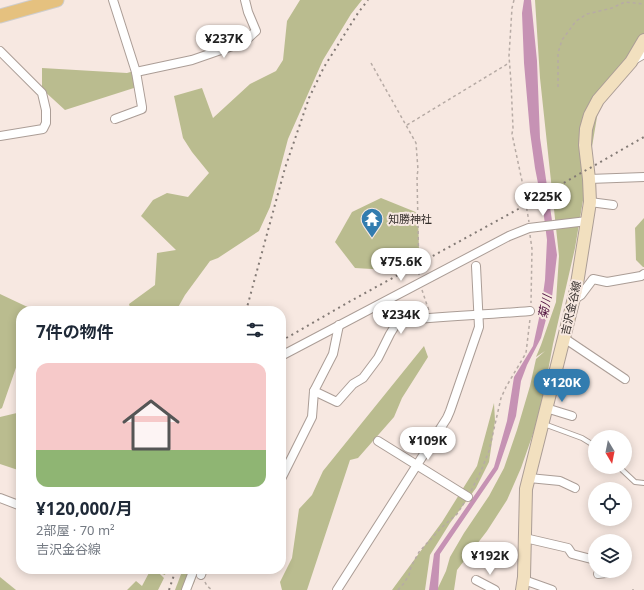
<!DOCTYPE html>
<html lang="ja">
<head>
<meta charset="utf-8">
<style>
  :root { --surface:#fff; --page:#f2f2f3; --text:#1f2937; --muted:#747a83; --accent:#327caf }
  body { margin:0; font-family:"Noto Sans","Noto Sans JP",sans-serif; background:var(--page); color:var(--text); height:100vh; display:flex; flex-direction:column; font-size:15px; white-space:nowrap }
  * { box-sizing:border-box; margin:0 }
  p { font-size:13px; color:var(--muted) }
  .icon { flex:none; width:22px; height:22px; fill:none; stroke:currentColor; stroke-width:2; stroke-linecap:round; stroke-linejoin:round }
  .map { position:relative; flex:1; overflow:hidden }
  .sheet { position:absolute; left:16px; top:306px; width:270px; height:268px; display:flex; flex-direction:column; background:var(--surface); border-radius:16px; box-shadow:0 2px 10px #0003 }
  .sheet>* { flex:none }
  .needle { width:26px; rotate:170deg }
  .buttons { position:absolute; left:588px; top:430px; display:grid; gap:8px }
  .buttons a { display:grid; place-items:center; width:44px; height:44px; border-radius:50%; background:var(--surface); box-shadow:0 2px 10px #0003; font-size:20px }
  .price { position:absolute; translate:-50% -34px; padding:0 9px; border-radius:14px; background:#fff; color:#222; font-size:13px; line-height:26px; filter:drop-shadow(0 1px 2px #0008) }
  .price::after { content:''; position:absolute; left:50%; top:24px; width:12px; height:9px; margin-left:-6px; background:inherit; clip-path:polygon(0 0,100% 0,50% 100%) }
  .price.active { background:var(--accent); color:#fff }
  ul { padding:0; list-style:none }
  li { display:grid; align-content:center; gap:8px; height:212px; padding:0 20px }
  li span { display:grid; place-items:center; height:124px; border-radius:12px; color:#555 }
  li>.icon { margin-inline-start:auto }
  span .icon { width:72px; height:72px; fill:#fffc; stroke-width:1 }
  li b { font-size:17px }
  h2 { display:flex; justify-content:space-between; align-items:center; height:48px; padding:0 20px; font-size:17px }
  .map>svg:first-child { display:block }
  .green { fill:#babc8f }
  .water { fill:#c692b4 }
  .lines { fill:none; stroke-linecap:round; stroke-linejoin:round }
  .service-casing { stroke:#ab9d96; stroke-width:6 }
  .minor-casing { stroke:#ab9d96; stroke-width:10 }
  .secondary-casing { stroke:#ab9d96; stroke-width:14 }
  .primary-casing { stroke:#cecdcc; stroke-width:15 }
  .path { stroke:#b7aba5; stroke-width:1.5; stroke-dasharray:3 3; stroke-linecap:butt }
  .service { stroke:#fff; stroke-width:4 }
  .minor { stroke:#fff; stroke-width:8 }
  .secondary { stroke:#f2e0bf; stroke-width:12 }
  .primary { stroke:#e5c17f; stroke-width:13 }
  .rail { stroke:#837a75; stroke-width:2; stroke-dasharray:2 4; stroke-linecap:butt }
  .labels { text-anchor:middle; stroke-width:4; stroke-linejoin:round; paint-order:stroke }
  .poi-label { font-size:11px; fill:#332d2a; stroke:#f7e8e1; text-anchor:start }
  .street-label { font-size:11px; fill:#332d2a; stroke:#f7e8e1 }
  .water-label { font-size:12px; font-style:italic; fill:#511240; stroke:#f7e8e1 }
</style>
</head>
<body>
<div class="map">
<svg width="644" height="590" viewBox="0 0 644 590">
  <rect width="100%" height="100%" fill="#f7e8e1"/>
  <g class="green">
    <path d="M300 0H362L351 14 323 60 288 139 270 207 259 231 218 258 210 261 185 295 176 311H131L129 304 155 285 157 253 176 250 141 216 153 200 167 193 188 197 209 173 192 152 183 138 174 96 202 88 213 118 250 84 276 71 283 60 287 21Z"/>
    <path d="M535 0H644V54L631 62 598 111 575 248 553 344 540 414 521 468 507 500 487 531 457 570 454 590H437L446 571 450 557 464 533 489 496 504 468 517 430 530 386 536 359 545 351 536 357 541 345 556 302 559 256 540 78Z"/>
    <path d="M42 68 127 73 134 71 137 87 65 110 42 89Z"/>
    <path d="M381 198 418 213 419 251 388 270 355 268 335 242 352 212Z"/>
    <path d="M644 218V267H643L636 260 635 228Z"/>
    <path d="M0 294 36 311H21V335L16 343 19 359 2 408 0 409Z"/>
    <path d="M424 346 428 357 402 398 394 417 358 458 350 460 307 590H282L280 582 292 558 299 509 312 495 323 471Z"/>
    <path d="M494 403 495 421 489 462 476 488 450 523 430 555 425 590H392L442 522 477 466Z"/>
    <path d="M21 412V471L0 464V417Z"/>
    <path d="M151 569H167L165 575 159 573 164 578 158 590H127L136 581 142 586Z"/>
    <path d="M183 569H199L194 583 190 590H175Z"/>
    <path d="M0 577 16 590H0Z"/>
  </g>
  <path class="water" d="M524 0H531L537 61 540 138 557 255 552 297 541 338 527 365 521 381 516 416 498 469 440 554 438 590H429L434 554 494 467 507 421 514 377 533 346 541 309 545 280 547 240 543 209 535 168 530 132 524 63 522 13Z"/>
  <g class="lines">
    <g class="service-casing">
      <g id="service">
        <path d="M544 424 582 438 595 446"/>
        <path d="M619 467 635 482 644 483"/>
      </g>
    </g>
    <g class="minor-casing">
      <g id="minor">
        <path d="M113 0 136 72 142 107V109L115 119"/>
        <path d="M0 51 42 93 46 110V123L43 129 0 136"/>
        <path d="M632 61 644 54"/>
        <path d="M136 72 192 60 244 42 256 31 248 12 245 0"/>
        <path d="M589 179 644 177"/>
        <path d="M590 202 613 205"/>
        <path d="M573 300 581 295 593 279 607 282 641 276 644 274"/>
        <path d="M564 338 625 379"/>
        <path d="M281 356 509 236 529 228 587 221"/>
        <path d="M314 391 337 402 353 384 363 378 378 358 390 334 398 321C442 316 486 315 530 311"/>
        <path d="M546 408 572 416"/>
        <path d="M378 441 468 497"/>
        <path d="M529 478 560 481 575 488"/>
        <path d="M281 479 312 417 314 391 333 354 339 325"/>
        <path d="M0 498 21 506"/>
        <path d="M525 538 568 548 572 554 595 560"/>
        <path d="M598 574 606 573 607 571"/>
        <path d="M201 575 203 569"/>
        <path d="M476 580 495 590"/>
        <path d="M524 580 552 590"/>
        <path d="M186 590 194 569"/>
        <path d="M337 590 447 418 450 411 479 327 476 266"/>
      </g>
    </g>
    <g class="secondary-casing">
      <path id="secondary" d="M522 590 524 577 526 489 576 290 587 221 590 202 589 179 585 145 586 129 590 115 598 100 631 62 644 40"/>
    </g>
    <g class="primary-casing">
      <path id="primary" d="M0 16 57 0"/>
    </g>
    <g class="path">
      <path d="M514 0 512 8 509 56 511 82 513 128 512 134 522 181 529 222"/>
      <path d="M371 63 416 143 418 170 417 176 419 275"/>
      <path d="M558 87V53L562 40 576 21 587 14 612 8 625 2 644 4"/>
      <path d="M407 125 509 63"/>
      <path d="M530 235 532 249 531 303"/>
      <path d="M422 290 429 311"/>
      <path d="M471 491 481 471 489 451 501 398 506 387 526 353 530 319"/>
      <path d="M205 582 207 586 212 590"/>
      <path d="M398 590 404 583 409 575 411 567 419 552 441 528 457 514 464 503"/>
      <path d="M633 590V589"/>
    </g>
    <use href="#service" class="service"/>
    <use href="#minor" class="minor"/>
    <use href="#secondary" class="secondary"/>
    <use href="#primary" class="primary"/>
    <g class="rail">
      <path d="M246 311 285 168 309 98 324 67 358 13 368 0"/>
      <path d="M281 341 347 303 513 212 644 137"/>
      <path d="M169 590 176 569"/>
    </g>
  </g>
  <defs>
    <g id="temple-pin" transform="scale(1.15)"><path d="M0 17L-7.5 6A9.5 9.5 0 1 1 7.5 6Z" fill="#327caf" stroke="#f7e8e1"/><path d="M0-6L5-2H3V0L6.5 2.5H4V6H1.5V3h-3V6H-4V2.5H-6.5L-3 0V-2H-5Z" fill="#fff"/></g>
  </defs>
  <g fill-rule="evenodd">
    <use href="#temple-pin" x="372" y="219"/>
  </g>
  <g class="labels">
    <g class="poi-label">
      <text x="388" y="223">知勝神社</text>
    </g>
    <g class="street-label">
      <text transform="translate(571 308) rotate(-77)" y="4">吉沢金谷線</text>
    </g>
    <g class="water-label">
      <text transform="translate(545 307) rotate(-78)" y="4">菊川</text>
    </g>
  </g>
</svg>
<div class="buttons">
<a><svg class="needle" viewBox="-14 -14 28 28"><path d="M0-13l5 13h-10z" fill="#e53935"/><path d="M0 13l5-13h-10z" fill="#747a83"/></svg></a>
<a><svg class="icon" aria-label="locate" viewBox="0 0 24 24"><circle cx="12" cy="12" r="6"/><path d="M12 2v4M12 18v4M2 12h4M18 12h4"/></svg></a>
<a><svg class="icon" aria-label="layers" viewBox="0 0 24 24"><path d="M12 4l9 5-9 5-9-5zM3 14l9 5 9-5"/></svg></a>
</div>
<b class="price" style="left:224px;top:59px">¥237K</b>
<b class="price" style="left:543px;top:217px">¥225K</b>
<b class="price" style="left:401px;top:282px">¥75.6K</b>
<b class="price" style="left:401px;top:335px">¥234K</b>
<b class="price active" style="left:562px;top:403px">¥120K</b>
<b class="price" style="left:428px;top:461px">¥109K</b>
<b class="price" style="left:490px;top:576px">¥192K</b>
<section class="sheet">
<h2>7件の物件<svg class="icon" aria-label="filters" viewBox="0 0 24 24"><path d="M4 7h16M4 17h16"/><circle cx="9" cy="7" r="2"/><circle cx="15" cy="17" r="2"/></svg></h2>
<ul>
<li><span style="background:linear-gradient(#f6c9c9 70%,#8fb573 0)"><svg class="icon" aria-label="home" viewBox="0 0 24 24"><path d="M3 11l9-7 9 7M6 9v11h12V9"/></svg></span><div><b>¥120,000/月</b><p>2部屋 · 70 m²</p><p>吉沢金谷線</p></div></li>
</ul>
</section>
</div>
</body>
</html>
